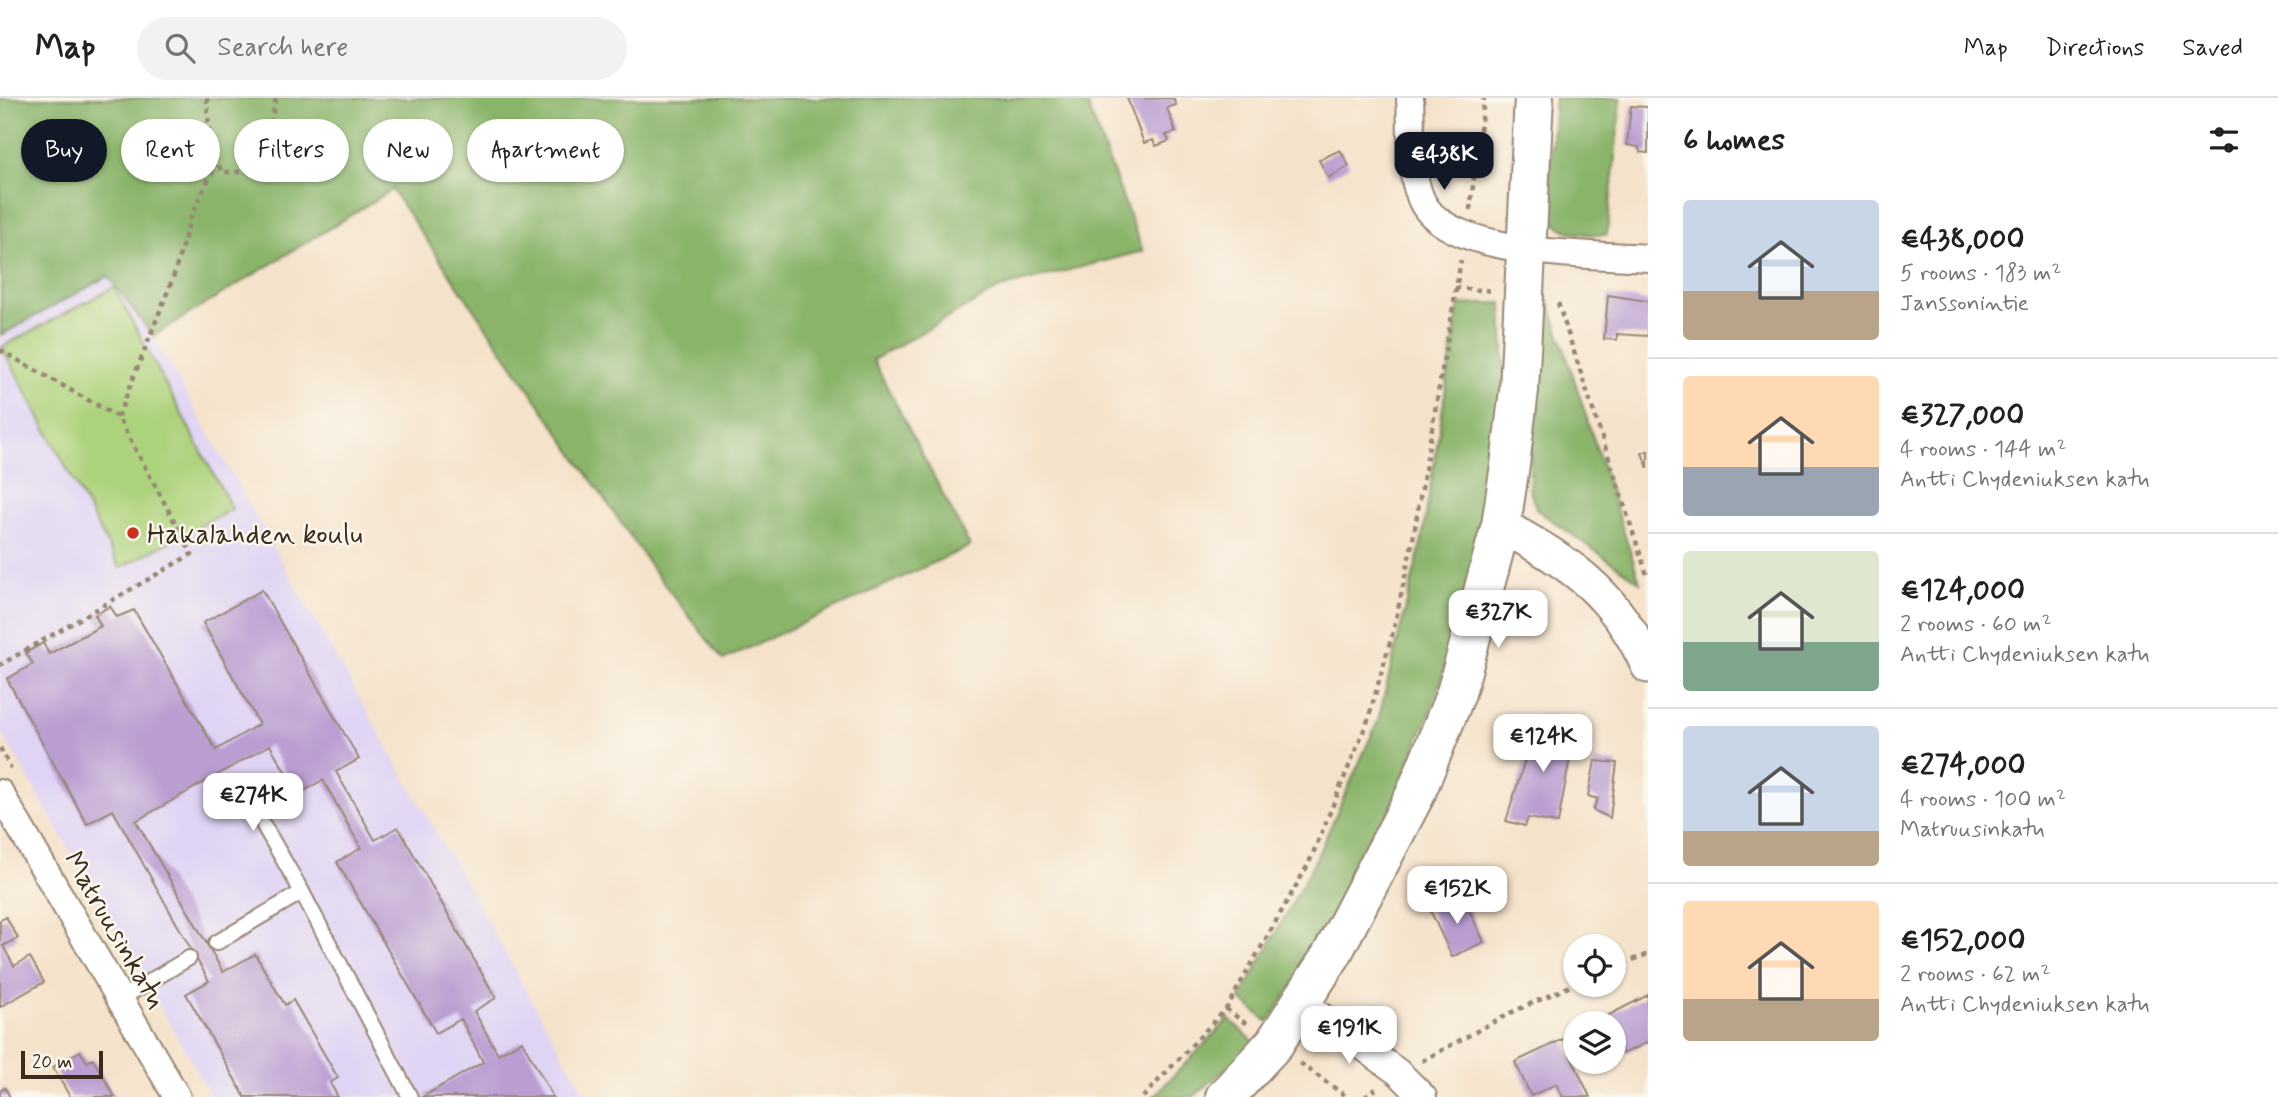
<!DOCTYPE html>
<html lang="en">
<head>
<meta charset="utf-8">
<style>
  :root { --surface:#fff; --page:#f2f2f2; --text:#202124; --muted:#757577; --line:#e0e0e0; --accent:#111827 }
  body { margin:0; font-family:Mynerve,sans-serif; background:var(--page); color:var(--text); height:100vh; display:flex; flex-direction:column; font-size:26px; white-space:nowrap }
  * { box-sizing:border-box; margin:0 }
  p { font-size:23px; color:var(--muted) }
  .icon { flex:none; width:38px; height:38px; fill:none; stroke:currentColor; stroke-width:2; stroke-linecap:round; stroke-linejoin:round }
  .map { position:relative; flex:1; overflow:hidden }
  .side { display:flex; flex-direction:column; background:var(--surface); width:630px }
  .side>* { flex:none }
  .top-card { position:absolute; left:21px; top:21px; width:665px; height:63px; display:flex; gap:14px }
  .tools { position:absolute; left:1563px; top:836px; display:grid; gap:14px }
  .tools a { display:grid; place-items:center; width:63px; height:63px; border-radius:50%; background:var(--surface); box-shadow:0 2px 5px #0004; font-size:35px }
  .scale { position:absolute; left:21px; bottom:18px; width:82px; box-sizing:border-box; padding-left:7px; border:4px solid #3b2a1e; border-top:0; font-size:19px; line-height:24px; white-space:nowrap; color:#3b2a1e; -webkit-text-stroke:5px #fbf7ec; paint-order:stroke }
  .price { position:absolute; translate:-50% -60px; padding:0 16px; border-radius:14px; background:#fff; color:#222; font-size:23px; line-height:46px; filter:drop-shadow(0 2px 4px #0008) }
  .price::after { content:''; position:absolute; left:50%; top:42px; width:21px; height:16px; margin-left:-10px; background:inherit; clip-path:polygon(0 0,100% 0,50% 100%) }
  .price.selected { background:var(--accent); color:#fff }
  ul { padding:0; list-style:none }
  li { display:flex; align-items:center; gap:21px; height:175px; padding:0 35px }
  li+li { border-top:2px solid var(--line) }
  li span { display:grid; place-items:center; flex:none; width:196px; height:140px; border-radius:7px; color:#555 }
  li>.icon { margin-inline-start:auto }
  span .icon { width:84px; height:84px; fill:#fffc; stroke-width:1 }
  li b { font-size:30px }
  h2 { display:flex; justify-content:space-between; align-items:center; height:84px; padding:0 35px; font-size:30px }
  .chip { padding:0 24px; border-radius:32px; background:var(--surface); box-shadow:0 2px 5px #0004; font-size:24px; line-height:63px }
  .chip.selected { background:var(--accent); color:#fff }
  header { display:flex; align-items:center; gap:42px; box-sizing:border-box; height:98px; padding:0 35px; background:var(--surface); border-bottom:2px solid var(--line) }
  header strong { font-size:33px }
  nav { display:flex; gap:38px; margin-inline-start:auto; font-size:24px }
  .search { width:490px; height:63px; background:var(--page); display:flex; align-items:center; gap:18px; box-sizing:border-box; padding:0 24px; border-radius:38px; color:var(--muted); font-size:26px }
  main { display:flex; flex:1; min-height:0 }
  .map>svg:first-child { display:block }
  .built { fill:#e0d4f4 }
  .green { fill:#add27b; stroke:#747e4c; stroke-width:2 }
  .forest { fill:#8ab46b; stroke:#626f44; stroke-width:2 }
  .building { fill:#ba9ed2 }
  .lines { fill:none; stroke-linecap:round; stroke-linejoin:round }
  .service-casing { stroke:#988674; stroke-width:18 }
  .minor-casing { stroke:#988674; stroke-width:30 }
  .tertiary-casing { stroke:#988674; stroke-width:37 }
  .secondary-casing { stroke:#988674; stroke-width:42 }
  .path { stroke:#988674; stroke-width:4.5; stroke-dasharray:5 5; stroke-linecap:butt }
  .service { stroke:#fff; stroke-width:14 }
  .minor { stroke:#fff; stroke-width:26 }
  .tertiary { stroke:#fff; stroke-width:33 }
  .secondary { stroke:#fff; stroke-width:38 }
  .poi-dot { fill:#c8321e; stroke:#fbf7ec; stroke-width:2.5 }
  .labels { text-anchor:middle; stroke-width:5; stroke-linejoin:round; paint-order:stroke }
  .poi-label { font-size:28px; fill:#3b2a1e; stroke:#fbf7ec; text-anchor:start }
  .street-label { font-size:28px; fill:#3b2a1e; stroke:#fbf7ec }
</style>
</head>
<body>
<header>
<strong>Map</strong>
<div class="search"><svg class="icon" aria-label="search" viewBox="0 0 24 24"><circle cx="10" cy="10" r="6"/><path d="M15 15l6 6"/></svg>Search here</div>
<nav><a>Map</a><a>Directions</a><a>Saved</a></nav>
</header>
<main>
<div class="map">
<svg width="1648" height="999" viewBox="0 0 1648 999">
  <rect width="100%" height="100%" fill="#fbf7ec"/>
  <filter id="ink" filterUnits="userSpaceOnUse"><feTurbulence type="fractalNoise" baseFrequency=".0143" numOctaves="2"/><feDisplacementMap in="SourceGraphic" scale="14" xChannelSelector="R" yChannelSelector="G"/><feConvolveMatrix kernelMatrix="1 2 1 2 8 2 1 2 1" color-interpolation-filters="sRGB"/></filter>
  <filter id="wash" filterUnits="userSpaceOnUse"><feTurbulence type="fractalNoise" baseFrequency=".00686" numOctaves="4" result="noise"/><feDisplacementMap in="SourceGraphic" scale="28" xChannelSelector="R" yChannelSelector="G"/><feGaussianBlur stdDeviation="1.57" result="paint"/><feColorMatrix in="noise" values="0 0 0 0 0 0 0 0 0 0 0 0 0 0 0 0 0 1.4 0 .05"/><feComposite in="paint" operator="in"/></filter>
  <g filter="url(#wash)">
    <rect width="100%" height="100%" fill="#f5e2ca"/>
    <path class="built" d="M108 178 153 238 587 999H212L0 631V239Z"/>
    <path class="green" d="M114 189 232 411 120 470 2 249Z"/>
    <g class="forest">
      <path d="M0 0H1085L1143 153 1000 190 873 262 970 448 723 562 654 473 392 92 153 238 108 178 1 237Z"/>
      <path d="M1555 0H1621L1607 137C1583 136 1559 139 1547 113Z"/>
      <path d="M1502 205 1505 290 1488 409 1437 597 1384 726 1327 838 1268 924 1240 901 1316 761 1378 623 1422 442 1459 207Z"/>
      <path d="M1550 207 1640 484 1537 412 1529 390 1540 210Z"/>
      <path d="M1229 921 1255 945 1193 999H1153Z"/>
    </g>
    <g id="blocks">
      <g class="building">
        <path d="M1127 0H1173L1176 7 1167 10 1176 34 1166 37 1169 43 1156 48 1153 42 1144 45Z"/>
        <path d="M1631 8 1648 9V55L1640 54 1639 49 1627 47Z"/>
        <path d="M1340 52 1349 68 1328 80 1319 62Z"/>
        <path d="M1608 197 1648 203V238L1617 236V242L1604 241Z"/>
        <path d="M1648 353V370L1642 355Z"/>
        <path d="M262 492 359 661 336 674 375 742 398 729 496 900 474 913 498 956 522 943 553 999H422L483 964 461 921 436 935 337 764 361 750 323 682 298 696 270 647 136 723 223 874 255 856 285 907 293 902 338 980 330 985 338 999H245L186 896 209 883 113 712 87 726 7 581 33 566 26 555 43 545 49 556 101 528 95 517 110 508 117 519 134 512 216 652 259 626 203 525Z"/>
        <path d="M1539 617 1564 625 1562 631 1575 633 1558 725 1528 720 1525 728 1506 723Z"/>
        <path d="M1595 663 1617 665 1610 720 1593 712 1598 701 1588 698Z"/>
        <path d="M1462 797 1484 844 1452 859 1430 812Z"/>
        <path d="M6 819 18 840 3 848 14 868 30 859 44 884 0 909V822Z"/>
        <path d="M1648 897V944L1623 956 1614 936V926H1608L1605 919Z"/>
        <path d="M1563 941 1590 999H1563L1556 986 1531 998 1515 964Z"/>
        <path d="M80 953 87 964 93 961 115 999H70L53 969Z"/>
        <path d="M5 990 10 999H0V993Z"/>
      </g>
    </g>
  </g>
  <g filter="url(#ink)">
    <use href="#blocks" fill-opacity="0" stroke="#988674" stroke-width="2"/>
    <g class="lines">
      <g class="service-casing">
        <g id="service">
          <path d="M264 728 302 794"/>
          <path d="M216 845 302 794 410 999"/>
          <path d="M120 901 189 860"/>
        </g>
      </g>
      <g class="minor-casing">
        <g id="minor">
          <path d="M1410 0C1412 34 1408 70 1421 101 1445 159 1594 156 1648 160"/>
          <path d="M0 695 177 999"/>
          <path d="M1303 905 1399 975 1423 999"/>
        </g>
      </g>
      <g class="tertiary-casing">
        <path id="tertiary" d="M1501 427C1571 466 1614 493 1648 568"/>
      </g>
      <g class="secondary-casing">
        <path id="secondary" d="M1225 999 1274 946 1332 856 1415 697 1456 595 1501 427 1510 367 1519 292 1534 0"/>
      </g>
      <g class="path">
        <path d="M207 0 210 49 222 74H243L264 63 276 0"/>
        <path d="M1470 112 1484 0"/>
        <path d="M1455 190 1493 193"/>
        <path d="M1558 205 1648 480"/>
        <path d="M0 252 118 319 192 456 0 567"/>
        <path d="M118 319 173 180 191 118 216 66"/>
        <path d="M0 650 11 670"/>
        <path d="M1614 869 1648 856"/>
        <path d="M1226 911 1248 927"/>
        <path d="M1422 963 1510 915 1575 886"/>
        <path d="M1300 965 1347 999"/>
        <path d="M1143 999 1226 911 1309 765 1368 622 1394 530 1413 441 1461 162"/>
        <path d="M1365 999 1376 991"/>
      </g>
      <use href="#service" class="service"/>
      <use href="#minor" class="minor"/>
      <use href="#tertiary" class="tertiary"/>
      <use href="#secondary" class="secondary"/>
    </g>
  </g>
  <circle class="poi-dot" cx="133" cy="435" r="7"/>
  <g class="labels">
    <g class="poi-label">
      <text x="147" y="445">Hakalahden koulu</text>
    </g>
    <g class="street-label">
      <text transform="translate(116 831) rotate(60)" y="10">Matruusinkatu</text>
    </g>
  </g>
</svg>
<div class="tools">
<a><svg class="icon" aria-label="locate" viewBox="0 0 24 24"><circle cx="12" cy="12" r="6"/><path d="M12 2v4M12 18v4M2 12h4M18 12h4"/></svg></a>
<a><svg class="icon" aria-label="layers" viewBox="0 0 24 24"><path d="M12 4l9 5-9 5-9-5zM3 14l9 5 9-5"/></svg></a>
</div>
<div class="scale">20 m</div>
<b class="price selected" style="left:1444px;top:94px">€438K</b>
<b class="price" style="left:1498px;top:552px">€327K</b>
<b class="price" style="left:1543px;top:676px">€124K</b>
<b class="price" style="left:253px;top:735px">€274K</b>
<b class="price" style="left:1457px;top:828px">€152K</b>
<b class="price" style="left:1349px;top:968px">€191K</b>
<div class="top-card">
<a class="chip selected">Buy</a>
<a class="chip">Rent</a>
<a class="chip">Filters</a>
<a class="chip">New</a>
<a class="chip">Apartment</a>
</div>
</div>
<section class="side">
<h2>6 homes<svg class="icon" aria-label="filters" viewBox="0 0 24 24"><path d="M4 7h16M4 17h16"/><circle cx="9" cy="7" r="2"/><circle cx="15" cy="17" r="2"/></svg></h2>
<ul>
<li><span style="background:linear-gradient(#c9d6e8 65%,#b9a48a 0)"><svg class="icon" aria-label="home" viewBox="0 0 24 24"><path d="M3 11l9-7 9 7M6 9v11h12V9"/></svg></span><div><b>€438,000</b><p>5 rooms · 183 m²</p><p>Janssonintie</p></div></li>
<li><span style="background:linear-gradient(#ffd9b3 65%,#9aa5b1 0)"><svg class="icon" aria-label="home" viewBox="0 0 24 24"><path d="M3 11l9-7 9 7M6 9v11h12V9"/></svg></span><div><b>€327,000</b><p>4 rooms · 144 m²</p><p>Antti Chydeniuksen katu</p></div></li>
<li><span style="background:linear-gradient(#dfe7d0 65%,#7fa58c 0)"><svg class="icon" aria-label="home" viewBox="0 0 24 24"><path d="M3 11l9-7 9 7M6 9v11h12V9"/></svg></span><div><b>€124,000</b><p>2 rooms · 60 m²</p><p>Antti Chydeniuksen katu</p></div></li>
<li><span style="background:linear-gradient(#c9d6e8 75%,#b9a48a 0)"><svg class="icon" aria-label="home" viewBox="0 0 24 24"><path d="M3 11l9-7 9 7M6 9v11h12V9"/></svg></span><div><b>€274,000</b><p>4 rooms · 100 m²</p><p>Matruusinkatu</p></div></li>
<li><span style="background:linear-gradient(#ffd9b3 70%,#b9a48a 0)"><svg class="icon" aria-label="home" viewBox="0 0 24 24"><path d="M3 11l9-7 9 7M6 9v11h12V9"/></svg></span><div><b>€152,000</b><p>2 rooms · 62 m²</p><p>Antti Chydeniuksen katu</p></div></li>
</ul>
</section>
</main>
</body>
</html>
